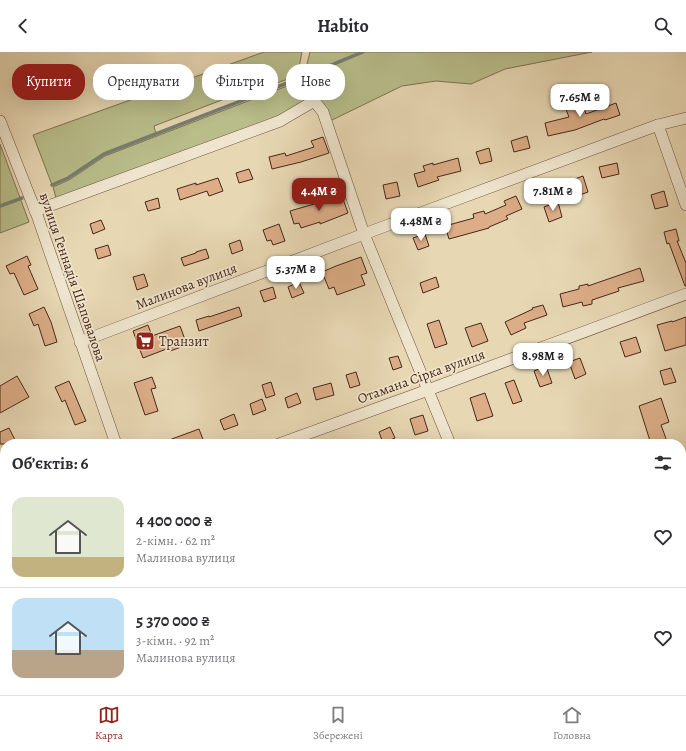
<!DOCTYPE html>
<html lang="uk">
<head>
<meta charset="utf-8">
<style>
  :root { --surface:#fff; --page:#f2f2f3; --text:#2b2b33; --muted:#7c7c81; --line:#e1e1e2; --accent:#8f2418 }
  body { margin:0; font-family:Alegreya,serif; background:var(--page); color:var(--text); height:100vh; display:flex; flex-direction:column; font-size:15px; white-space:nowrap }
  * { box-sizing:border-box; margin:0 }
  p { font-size:13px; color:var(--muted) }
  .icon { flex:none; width:22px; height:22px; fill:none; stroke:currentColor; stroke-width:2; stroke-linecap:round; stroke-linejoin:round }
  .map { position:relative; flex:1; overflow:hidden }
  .sheet { position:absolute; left:0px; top:387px; width:686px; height:256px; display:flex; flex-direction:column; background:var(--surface); border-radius:16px 16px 0 0; box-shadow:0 4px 16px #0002 }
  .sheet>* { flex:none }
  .hud { position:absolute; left:12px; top:12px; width:400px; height:36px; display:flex; gap:8px }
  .price { position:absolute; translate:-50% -34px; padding:0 9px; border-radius:8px; background:#fff; color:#222; font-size:13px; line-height:26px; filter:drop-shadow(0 1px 2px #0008) }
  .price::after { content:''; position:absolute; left:50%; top:24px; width:12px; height:9px; margin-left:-6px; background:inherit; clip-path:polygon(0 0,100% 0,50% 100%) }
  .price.current { background:var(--accent); color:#fff }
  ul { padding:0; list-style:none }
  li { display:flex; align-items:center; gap:12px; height:100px; padding:0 12px }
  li+li { border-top:1px solid var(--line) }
  li span { display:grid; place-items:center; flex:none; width:112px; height:80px; border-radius:12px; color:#555 }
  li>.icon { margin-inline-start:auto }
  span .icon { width:48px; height:48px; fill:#fffc; stroke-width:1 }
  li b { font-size:17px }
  h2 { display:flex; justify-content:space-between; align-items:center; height:48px; padding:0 12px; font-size:17px }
  .tag { padding:0 14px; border-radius:16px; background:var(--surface); box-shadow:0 4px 16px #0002; font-size:14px; line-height:36px }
  .tag.current { background:var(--accent); color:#fff }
  header { display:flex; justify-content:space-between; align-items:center; height:52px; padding:0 12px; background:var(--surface); font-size:18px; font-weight:600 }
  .dock { display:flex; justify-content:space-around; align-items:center; height:56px; border-top:1px solid var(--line); background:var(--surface); font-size:11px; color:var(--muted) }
  .dock a { display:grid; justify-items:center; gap:2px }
  .dock .current { color:var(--accent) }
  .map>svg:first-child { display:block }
  .green { fill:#b8bd8a; stroke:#807251 }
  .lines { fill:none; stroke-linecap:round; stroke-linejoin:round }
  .stream { stroke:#777f71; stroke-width:3.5 }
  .building { fill:#dcad87; stroke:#472718 }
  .minor-casing { stroke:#6f533f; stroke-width:12 }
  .major-casing { stroke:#472718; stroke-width:16 }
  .minor { stroke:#efe5ce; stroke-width:11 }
  .major { stroke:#e4bc7a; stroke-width:14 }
  .labels { text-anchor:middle; stroke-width:3.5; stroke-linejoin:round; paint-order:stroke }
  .street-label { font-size:14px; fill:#472718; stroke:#efe5ce }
  .poi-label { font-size:14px; fill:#472718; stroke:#efe5ce; text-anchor:start }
</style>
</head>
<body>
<header><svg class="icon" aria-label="back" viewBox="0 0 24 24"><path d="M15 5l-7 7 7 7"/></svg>Habito<svg class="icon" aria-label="search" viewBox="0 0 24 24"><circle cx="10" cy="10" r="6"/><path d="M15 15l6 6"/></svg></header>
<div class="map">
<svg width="686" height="643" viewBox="0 0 686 643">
  <rect width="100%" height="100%" fill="#e7d7b3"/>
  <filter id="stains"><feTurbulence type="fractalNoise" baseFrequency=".005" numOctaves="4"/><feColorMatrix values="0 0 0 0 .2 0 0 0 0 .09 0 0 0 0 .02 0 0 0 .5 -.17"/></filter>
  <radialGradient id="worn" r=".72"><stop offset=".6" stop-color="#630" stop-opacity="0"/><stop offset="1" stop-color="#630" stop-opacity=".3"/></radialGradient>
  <g class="green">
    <path d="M264 0H302L299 15V23L249 41H240L154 74 156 82 104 102 68 126 52 133 33 83Z"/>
    <path d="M310 0H592L505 17 471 32 436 29 402 34 330 69 311 32 306 16Z"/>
    <path d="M300 29 308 48 283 63 56 146 53 135 69 128 105 104Z"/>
    <path d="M0 92 29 170 0 181Z"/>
    <path d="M0 631H5V638H68L67 643H0Z"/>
  </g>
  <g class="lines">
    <g class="stream">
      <path d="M52 133 68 126 104 102 295 28 363 0"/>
      <path d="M0 154 22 146"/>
    </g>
  </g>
  <g class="building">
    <path d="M581 48 586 62 616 51 620 63 605 68 604 67 575 78 548 84 545 71 569 65 565 55Z"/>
    <path d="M527 84 530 96 514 100 511 89Z"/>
    <path d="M323 85 329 101 301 110 272 117 269 105 285 101 286 104 314 95 311 89Z"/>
    <path d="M489 96 492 109 480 112 476 100Z"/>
    <path d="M458 106 461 119 437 125 439 128 418 135 414 122 425 119 423 114 433 111V113Z"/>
    <path d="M617 111 619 122 602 126 599 115Z"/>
    <path d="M249 117 253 127 239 131 236 121Z"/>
    <path d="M583 124 588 140 577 144 572 128Z"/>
    <path d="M218 126 223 139 209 144 207 139 180 148 177 137 196 131V133Z"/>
    <path d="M397 130 400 144 386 147 383 133Z"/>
    <path d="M664 139 668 154 655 157 651 143Z"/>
    <path d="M323 143 325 150 342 144 348 161 320 172V170L301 176 299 171 294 172 290 159 314 152 312 147Z"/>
    <path d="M516 144 522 157 506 164 508 167 489 175V176L449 187 445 174 474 166 473 162 484 159 485 162 506 153 504 149Z"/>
    <path d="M158 146 160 156 148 159 145 150Z"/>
    <path d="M558 150 562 165 549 170 544 155Z"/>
    <path d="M101 168 105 177 93 182 90 172Z"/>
    <path d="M279 172 285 189 273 193 271 188 267 189 263 178Z"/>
    <path d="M676 177 679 189H677L686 211V234H685L669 191 667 192 664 180Z"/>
    <path d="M425 182 429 194 418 198 413 186Z"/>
    <path d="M240 188 243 198 232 202 229 192Z"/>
    <path d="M108 193 111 203 98 207 95 197Z"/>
    <path d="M206 197 209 206 184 214 181 206 196 201V200Z"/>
    <path d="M27 204 31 213 28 214 38 237 24 243 14 221 10 222 6 214Z"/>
    <path d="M361 205 367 221 361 223 365 233 337 243 334 235 329 237 322 220 336 214Z"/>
    <path d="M640 216 644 229 618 236 619 239 592 248V252L583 254 582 250 563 255 560 242 579 237V234L588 232V234Z"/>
    <path d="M144 222 148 234 137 238 133 225Z"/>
    <path d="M436 225 439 235 423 241 420 231Z"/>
    <path d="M299 230 304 241 292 246 288 235Z"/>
    <path d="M273 235 276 246 264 250 260 239Z"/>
    <path d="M543 253 547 263 524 271 526 276 511 283 505 270 533 257 532 256Z"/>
    <path d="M44 255 51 270 57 290 45 294 38 272 34 274 29 262Z"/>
    <path d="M239 255 242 264 199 279 196 268 209 264V265Z"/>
    <path d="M686 265V293L665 299 657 273 672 269V270Z"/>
    <path d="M439 268 447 292 435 296 427 272Z"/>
    <path d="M481 271 488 289 472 295 465 276Z"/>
    <path d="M148 273 152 284 180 274 187 293 170 299 169 296 143 306 133 279Z"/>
    <path d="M636 285 641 300 625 305 620 290Z"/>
    <path d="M398 304 402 315 393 318 389 306Z"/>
    <path d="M580 306 586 322 575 327 569 310Z"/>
    <path d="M546 314 552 331 540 335 534 319Z"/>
    <path d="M671 316 676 330 664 333 660 319Z"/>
    <path d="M356 320 360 333 350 336 346 323Z"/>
    <path d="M17 324 29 345 0 361V334Z"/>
    <path d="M152 325 156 336 151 337 158 359 145 363 134 331Z"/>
    <path d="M514 328 522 349 513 352 505 331Z"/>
    <path d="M69 329 86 369 75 373 65 348 62 350 55 335Z"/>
    <path d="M271 330 275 343 266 346 262 333Z"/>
    <path d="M331 331 334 343 316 348 313 336Z"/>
    <path d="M297 341 301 351 288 356 285 346Z"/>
    <path d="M485 341 493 364 477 369 470 346Z"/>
    <path d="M661 346 669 370 661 373 668 392H651L639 354Z"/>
    <path d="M262 347 266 358 253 363 250 352Z"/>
    <path d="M234 362 238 373 224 378 220 368Z"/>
    <path d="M423 363 428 379 415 383 410 367Z"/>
    <path d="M390 375 395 386 383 391 379 380Z"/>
    <path d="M9 376 17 392H0V380Z"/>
    <path d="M199 377 204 390 198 392H161V391Z"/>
  </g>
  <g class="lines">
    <g class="minor-casing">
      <g id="minor">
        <path d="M311 45 323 60 364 182 450 392"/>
        <path d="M0 69 37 163 116 392"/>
        <path d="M658 73 686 153"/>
        <path d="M35 159 280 69 314 49"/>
        <path d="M80 290 364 182 658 73 686 66"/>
        <path d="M279 392 428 338 686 242"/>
        <path d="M681 415 686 413"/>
        <path d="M0 452 5 464"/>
        <path d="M0 493 5 496"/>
        <path d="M133 638 140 643"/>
        <path d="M546 638 548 643"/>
      </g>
    </g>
    <g class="major-casing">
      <g id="major">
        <path d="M0 602H5"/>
        <path d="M267 638 281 643"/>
      </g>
    </g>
    <use href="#minor" class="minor"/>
    <use href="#major" class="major"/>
  </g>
  <defs>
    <g id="supermarket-square" transform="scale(1)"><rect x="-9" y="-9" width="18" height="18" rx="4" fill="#8f2418" stroke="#efe5ce"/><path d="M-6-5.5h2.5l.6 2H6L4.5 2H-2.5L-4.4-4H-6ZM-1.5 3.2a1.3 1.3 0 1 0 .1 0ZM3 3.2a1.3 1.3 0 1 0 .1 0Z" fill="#fff"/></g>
  </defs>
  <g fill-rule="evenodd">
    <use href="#supermarket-square" x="145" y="289"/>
  </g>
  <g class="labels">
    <g class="street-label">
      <text transform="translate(73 225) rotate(71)" y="5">вулиця Геннадія Шаповалова</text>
      <text transform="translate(186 234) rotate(-21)" y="5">Малинова вулиця</text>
      <text transform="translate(421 324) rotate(-20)" y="5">Отамана Сірка вулиця</text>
    </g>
    <g class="poi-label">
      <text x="159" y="294">Транзит</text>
    </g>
  </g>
  <rect width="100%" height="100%" filter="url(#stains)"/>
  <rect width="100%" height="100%" fill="url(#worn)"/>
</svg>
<b class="price" style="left:580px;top:66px">7.65M ₴</b>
<b class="price current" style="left:319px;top:160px">4.4M ₴</b>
<b class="price" style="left:553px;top:160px">7.81M ₴</b>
<b class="price" style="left:421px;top:190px">4.48M ₴</b>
<b class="price" style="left:296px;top:238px">5.37M ₴</b>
<b class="price" style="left:543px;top:325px">8.98M ₴</b>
<div class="hud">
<a class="tag current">Купити</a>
<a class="tag">Орендувати</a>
<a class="tag">Фільтри</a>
<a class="tag">Нове</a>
</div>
<section class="sheet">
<h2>Об’єктів: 6<svg class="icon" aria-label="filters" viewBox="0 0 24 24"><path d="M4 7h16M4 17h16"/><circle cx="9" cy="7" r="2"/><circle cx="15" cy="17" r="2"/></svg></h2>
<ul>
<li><span style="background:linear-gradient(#dfe7d0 75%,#c2b280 0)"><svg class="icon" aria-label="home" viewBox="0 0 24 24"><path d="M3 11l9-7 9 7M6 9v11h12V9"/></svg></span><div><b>4 400 000 ₴</b><p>2-кімн. · 62 m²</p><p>Малинова вулиця</p></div><svg class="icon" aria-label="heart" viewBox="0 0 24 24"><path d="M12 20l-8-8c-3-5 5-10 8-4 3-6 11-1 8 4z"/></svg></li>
<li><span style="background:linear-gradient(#bfe0f5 65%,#b9a48a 0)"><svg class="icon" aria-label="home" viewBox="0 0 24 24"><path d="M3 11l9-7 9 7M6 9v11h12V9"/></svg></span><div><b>5 370 000 ₴</b><p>3-кімн. · 92 m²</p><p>Малинова вулиця</p></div><svg class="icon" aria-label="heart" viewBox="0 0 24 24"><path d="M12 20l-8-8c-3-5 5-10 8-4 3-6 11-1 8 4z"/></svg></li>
</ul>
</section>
</div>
<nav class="dock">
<a class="current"><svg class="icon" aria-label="map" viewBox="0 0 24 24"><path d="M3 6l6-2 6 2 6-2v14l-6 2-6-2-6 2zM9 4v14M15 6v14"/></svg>Карта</a>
<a><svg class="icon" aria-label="saved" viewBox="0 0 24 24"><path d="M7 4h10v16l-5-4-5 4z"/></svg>Збережені</a>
<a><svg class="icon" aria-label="home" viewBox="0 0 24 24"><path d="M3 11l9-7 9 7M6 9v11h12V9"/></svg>Головна</a>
</nav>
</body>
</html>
